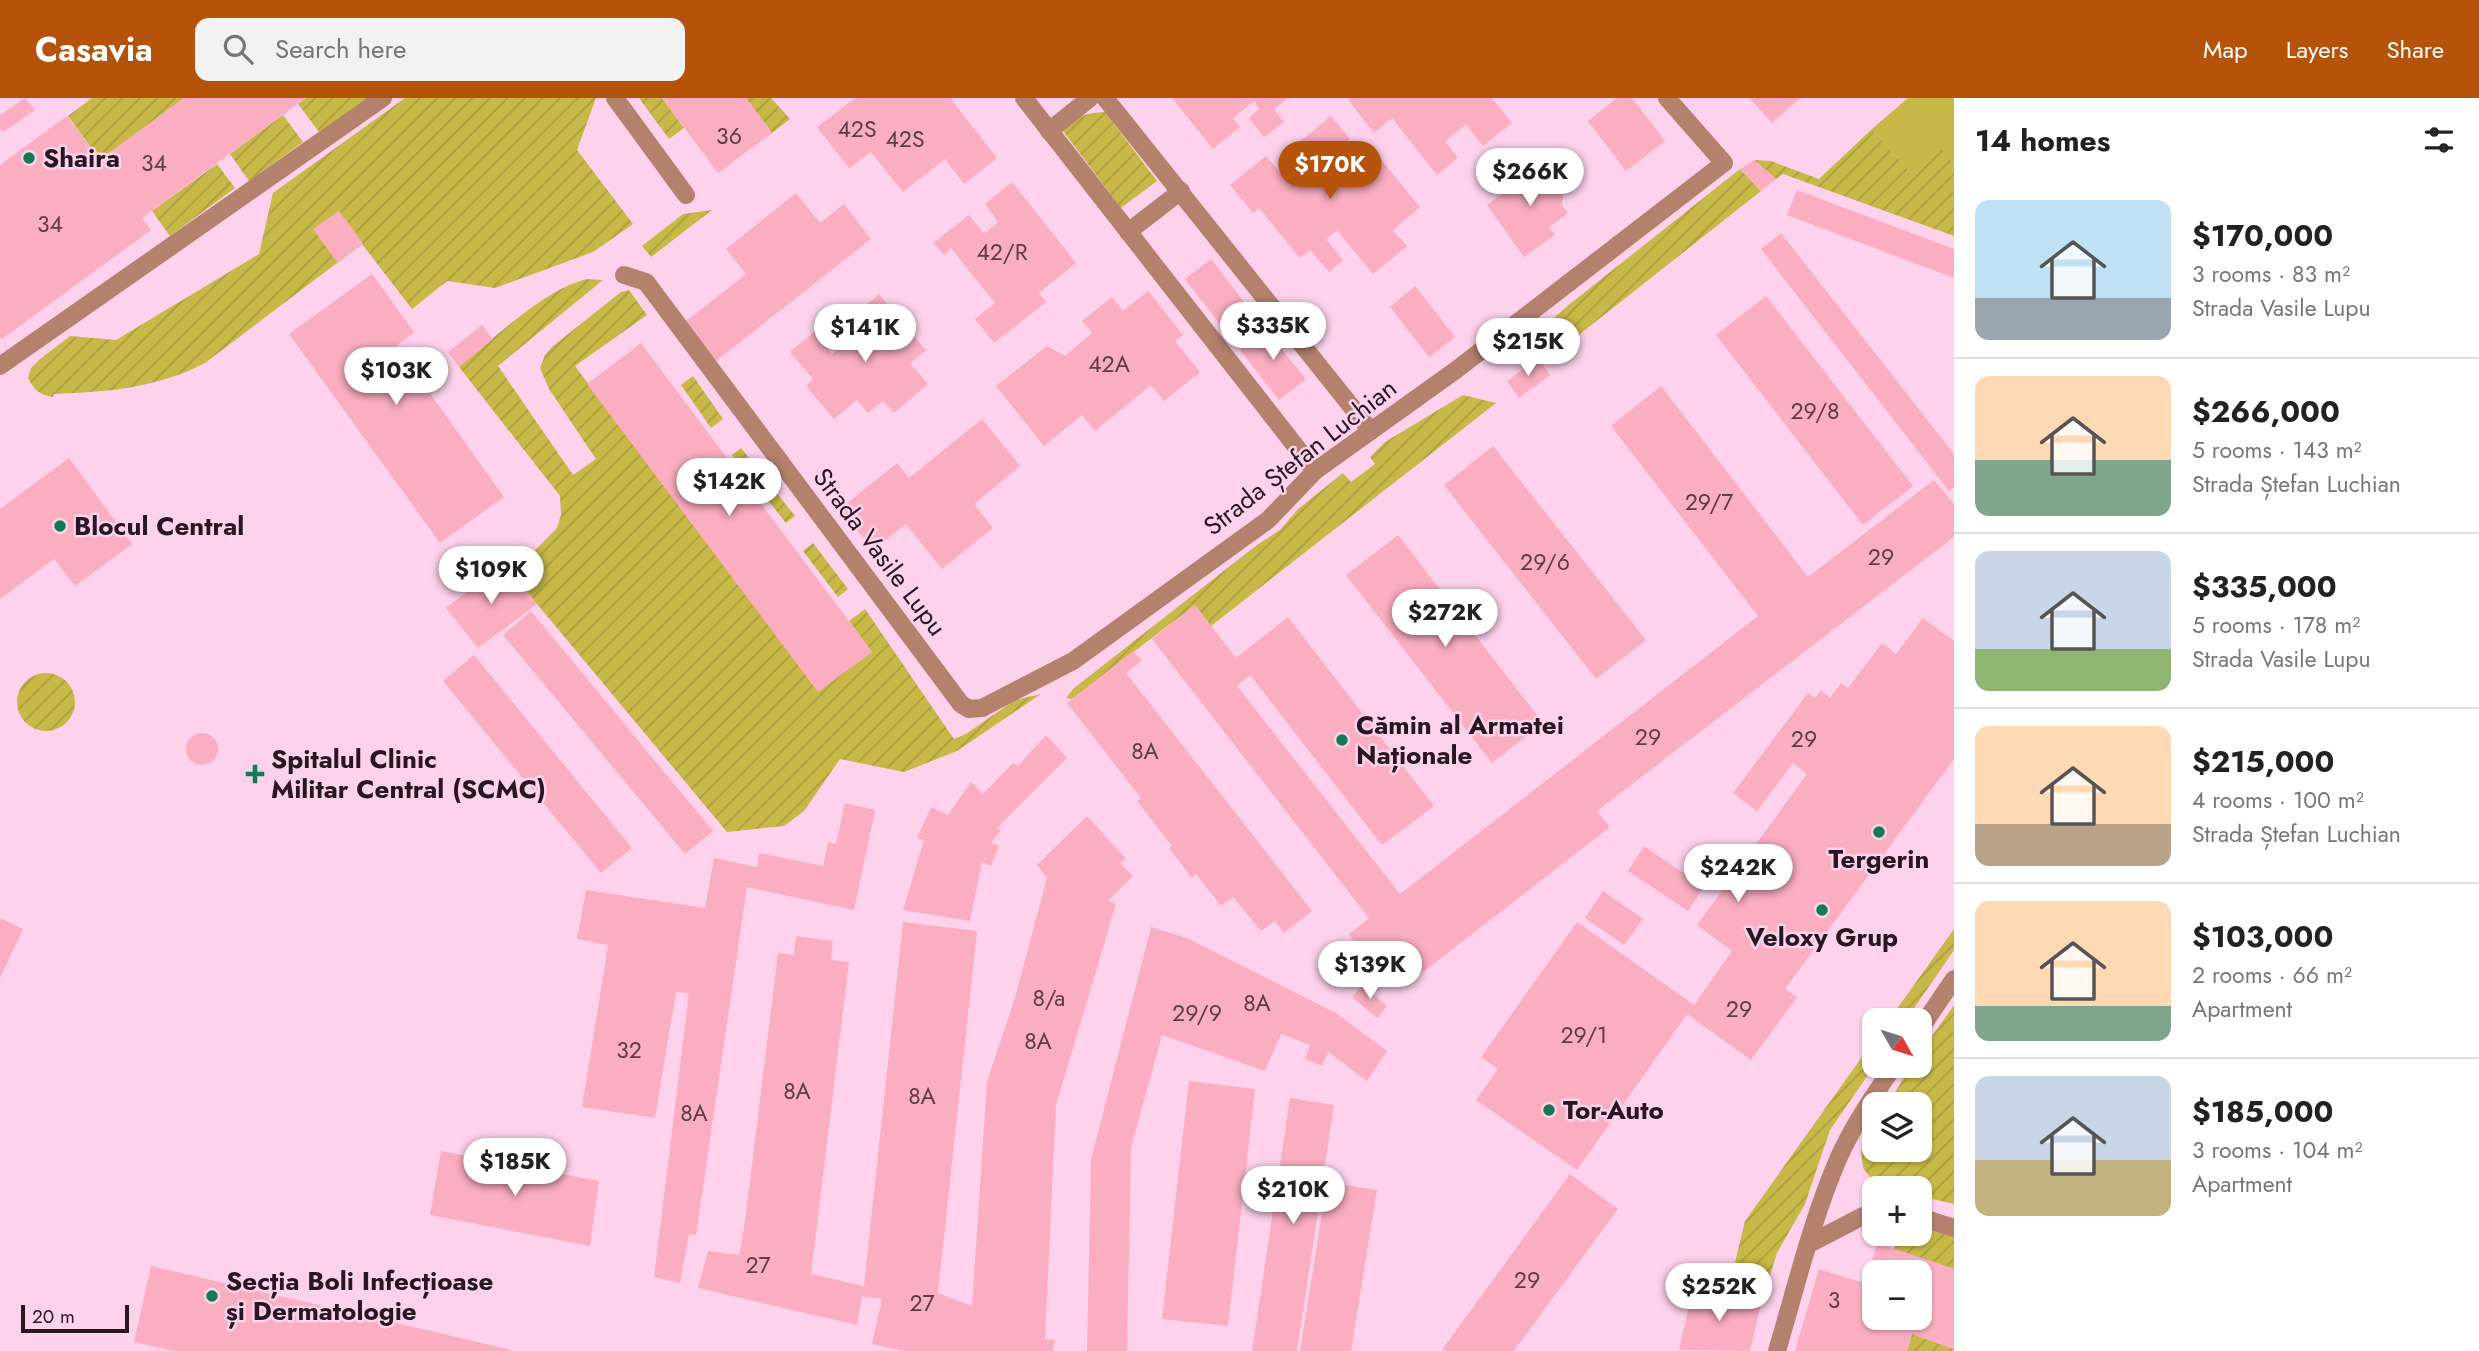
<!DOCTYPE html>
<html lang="en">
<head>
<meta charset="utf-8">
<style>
  :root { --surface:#fff; --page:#f2f2f2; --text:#222; --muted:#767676; --line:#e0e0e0; --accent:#b45309 }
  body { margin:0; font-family:Jost,sans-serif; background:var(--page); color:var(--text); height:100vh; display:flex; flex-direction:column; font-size:26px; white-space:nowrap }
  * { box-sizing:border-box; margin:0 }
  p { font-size:23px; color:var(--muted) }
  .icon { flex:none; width:38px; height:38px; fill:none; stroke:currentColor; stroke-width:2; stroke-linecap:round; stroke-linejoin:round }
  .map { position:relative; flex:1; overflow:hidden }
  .sheet { display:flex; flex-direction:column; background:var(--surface); width:525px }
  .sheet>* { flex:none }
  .needle { width:46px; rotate:129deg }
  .fabs { position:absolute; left:1862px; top:910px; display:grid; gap:14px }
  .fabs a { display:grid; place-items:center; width:70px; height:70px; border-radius:14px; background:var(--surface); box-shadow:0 2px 5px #0004; font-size:35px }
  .scale { position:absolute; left:21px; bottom:18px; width:108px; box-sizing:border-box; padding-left:7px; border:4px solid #271721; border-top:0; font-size:19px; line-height:24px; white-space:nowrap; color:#271721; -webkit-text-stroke:5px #fed2ec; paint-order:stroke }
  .price { position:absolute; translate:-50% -60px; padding:0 16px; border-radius:24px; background:#fff; color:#222; font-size:23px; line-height:46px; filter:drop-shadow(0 2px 4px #0008) }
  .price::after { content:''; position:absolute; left:50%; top:42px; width:21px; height:16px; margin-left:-10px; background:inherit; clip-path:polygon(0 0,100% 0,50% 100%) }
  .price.selected { background:var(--accent); color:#fff }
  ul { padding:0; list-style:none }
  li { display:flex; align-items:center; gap:21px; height:175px; padding:0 21px }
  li+li { border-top:2px solid var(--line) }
  li span { display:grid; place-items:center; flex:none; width:196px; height:140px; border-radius:14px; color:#555 }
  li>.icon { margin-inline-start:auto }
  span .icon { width:84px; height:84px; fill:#fffc; stroke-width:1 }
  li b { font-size:30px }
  h2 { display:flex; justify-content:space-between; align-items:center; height:84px; padding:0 21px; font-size:30px }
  header { display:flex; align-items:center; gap:42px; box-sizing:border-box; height:98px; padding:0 35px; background:var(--accent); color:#fff }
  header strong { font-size:33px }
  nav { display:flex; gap:38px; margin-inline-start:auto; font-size:24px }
  .search { width:490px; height:63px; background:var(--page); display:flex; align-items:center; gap:18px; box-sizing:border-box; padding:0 24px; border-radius:14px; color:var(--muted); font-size:26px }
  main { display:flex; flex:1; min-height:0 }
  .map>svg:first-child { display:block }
  .green { fill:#c7b847 }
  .garden { fill:url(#garden-furrows) }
  .building { fill:#fbadc2; fill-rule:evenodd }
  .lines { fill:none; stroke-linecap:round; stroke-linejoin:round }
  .minor { stroke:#b4816d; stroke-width:18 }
  .poi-dot { fill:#127b54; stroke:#fed2ec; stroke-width:2.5 }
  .labels { text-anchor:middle; stroke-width:5; stroke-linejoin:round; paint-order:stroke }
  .number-label { font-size:23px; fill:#5c3c49 }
  .poi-label { font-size:26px; font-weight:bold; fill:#271721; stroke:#fed2ec; text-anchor:start }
  .street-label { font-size:26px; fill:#271721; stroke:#fed2ec }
</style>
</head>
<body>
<header>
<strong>Casavia</strong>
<div class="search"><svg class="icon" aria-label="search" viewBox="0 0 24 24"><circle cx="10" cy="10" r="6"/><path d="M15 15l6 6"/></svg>Search here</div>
<nav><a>Map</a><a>Layers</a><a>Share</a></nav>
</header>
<main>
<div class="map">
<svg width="1954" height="1253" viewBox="0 0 1954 1253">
  <defs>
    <pattern id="garden-furrows" width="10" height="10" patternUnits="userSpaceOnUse" patternTransform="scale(1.75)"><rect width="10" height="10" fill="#c7b847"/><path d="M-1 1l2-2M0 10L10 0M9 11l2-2" fill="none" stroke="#ab9d3e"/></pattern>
  </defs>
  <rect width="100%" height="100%" fill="#fed2ec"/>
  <path class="green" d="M1908 0H1954V66L1940 51 1911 75 1872 31Z"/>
  <g class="garden">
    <path d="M92 0H184L100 62 68 18Z"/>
    <path d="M306 0H368L320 35 298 6Z"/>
    <path d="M405 0H596L577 52 633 126 593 154 495 190 447 183 412 211 362 146 205 265C157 290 107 294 54 296L53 299C40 297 34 292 28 280L31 270 39 262 70 238 116 242 259 156 273 95Z"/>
    <path d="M639 0H662L684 30 669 41Z"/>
    <path d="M746 0H771L790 21 772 35Z"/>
    <path d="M1105 14 1157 83 1121 110 1063 33C1076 18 1086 15 1105 14Z"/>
    <path d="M283 17 303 44 249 83 230 56Z"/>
    <path d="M1872 31 1911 75 1940 50 1954 66V138L1783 76 1776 81 1754 62 1771 63 1819 81Z"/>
    <path d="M217 66 235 90 170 138 152 113Z"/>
    <path d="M1740 71 1761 93 1542 266 1527 245 1566 209Z"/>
    <path d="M712 112 651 159 642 148 683 116Z"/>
    <path d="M587 181 603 182 498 268 573 377 596 361 549 291 540 270 545 257 553 248 621 194 629 192 647 217 575 268 818 593 872 554 849 523 865 511 954 641 966 636 1015 602 1041 596 957 653 904 674 840 661 804 713 784 728 727 734 512 476 557 430 561 417 560 398 459 269C492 242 546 190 587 181Z"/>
    <path d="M693 278 723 321 711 330 681 287Z"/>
    <path d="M1463 297 1496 305 1211 528 1195 507 1072 601 1066 600 1074 590 1257 447 1280 432 1298 411 1343 375 1351 384 1375 366 1370 359 1385 344Z"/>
    <path d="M741 350 795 418 786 425 732 357Z"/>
    <path d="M813 445 848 491 838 499 803 453Z"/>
    <circle cx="46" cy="604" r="29"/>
    <path d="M1954 831V852L1906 922H1889Z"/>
    <path d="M1954 907V1106L1920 1098V1090H1882L1876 1087 1863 1070 1861 1054 1874 1031V1052H1920V1006H1888L1911 968H1920V955Z"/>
    <path d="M1874 942V968L1830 1032 1805 1106 1777 1155 1761 1206 1727 1198 1745 1123Z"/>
    <path d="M1920 1128 1954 1138V1171L1894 1151 1900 1136H1920Z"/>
    <path d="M1912 1236 1954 1251V1253H1907Z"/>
  </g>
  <g class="building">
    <path d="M25 0 35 12 3 34 0 30V17Z"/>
    <path d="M184 0H306L142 120 151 132 2 241 0 239V67L67 18 100 62Z"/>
    <path d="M662 0H746L772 35 718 75Z"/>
    <path d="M855 0H950L997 60 964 86 945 61 903 94 871 54 849 70 817 29Z"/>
    <path d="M1172 0H1288L1274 11 1284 24 1264 39 1249 20 1259 11 1254 3 1233 20 1240 29 1213 51Z"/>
    <path d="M1351 0H1492L1512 25 1483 48 1466 26 1445 43 1458 60 1437 77 1392 20 1374 35 1348 2Z"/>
    <path d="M1617 0H1632L1665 43 1626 73 1588 23Z"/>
    <path d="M1749 0H1800L1772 25Z"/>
    <path d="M1331 18 1350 41 1336 52 1357 76 1378 58 1420 109 1393 132 1407 148 1373 176 1337 132 1326 141 1343 162 1329 174 1310 152 1300 160 1259 110 1253 115 1230 87 1266 58 1286 81 1297 71 1285 56Z"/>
    <path d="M1754 62 1776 81 1761 93 1740 71Z"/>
    <path d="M1534 65 1547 69 1564 93 1562 107 1568 115 1549 129 1555 137 1524 159 1487 107 1515 86 1517 77Z"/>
    <path d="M1012 84 1076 165 1039 195 1046 204 994 245 975 221 995 205 951 150 944 157 933 145 969 117 984 136 998 124 985 106Z"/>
    <path d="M1797 92 1954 151V180L1787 117Z"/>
    <path d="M796 95 820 125 844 106 871 141 716 263 685 224 746 176 726 151Z"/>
    <path d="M339 113 363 145 337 164 313 131Z"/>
    <path d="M1781 135 1954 356V389L1949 393 1761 151Z"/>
    <path d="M1211 161 1245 205 1219 225 1185 181Z"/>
    <path d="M372 176 414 234 396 248 504 399 440 445 289 236Z"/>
    <path d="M1415 188 1455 239 1429 259 1390 209Z"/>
    <path d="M1148 193 1183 237 1175 243 1200 274 1164 303 1151 287 1095 333 1082 317 1044 348 996 288 1047 248 1065 258 1092 235 1082 223 1112 199 1123 213Z"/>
    <path d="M879 196 926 252 910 265 928 286 894 315 883 303 868 315 857 302 834 321 806 288 813 281 790 254 814 234 832 256 868 225 858 214Z"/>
    <path d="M1766 198 1913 388 1863 427 1716 237Z"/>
    <path d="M1275 224 1288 241 1279 248 1306 281 1279 302 1240 252Z"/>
    <path d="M482 227 493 241 459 269 448 254Z"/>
    <path d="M641 245 872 554 818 594 587 286Z"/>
    <path d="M1538 260 1550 277 1519 300 1507 283Z"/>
    <path d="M1661 288 1808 479 1934 382 1954 406V439L1597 713 1610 729 1423 874 1407 854 1373 881 1347 849 1354 843 1349 836 1369 820 1152 541 1195 507 1236 560 1288 519 1434 708 1382 747 1250 577 1237 588 1400 796 1758 518 1611 328Z"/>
    <path d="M982 321 1020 368 974 406 993 430 942 471 906 426 873 452 840 411 897 365 909 380Z"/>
    <path d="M1493 348 1646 542 1596 581 1444 387Z"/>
    <path d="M69 360 132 446 75 488 54 461 0 501V411Z"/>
    <path d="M1398 437 1543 625 1492 665 1346 477Z"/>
    <path d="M503 465 537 506 478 550 446 510Z"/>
    <path d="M531 513 713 733 685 756 503 537Z"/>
    <path d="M1923 520 1954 543V661L1785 891 1797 899 1751 962 1687 916 1577 1072 1476 1002 1498 971 1481 959 1577 824 1694 907 1732 853 1697 827 1807 676 1793 665 1757 713 1733 695 1808 595 1815 600 1821 592 1830 600 1841 585 1848 590 1882 545 1896 556Z"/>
    <path d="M1133 553 1142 563 1126 575 1312 813 1284 835 1275 823 1261 833 1233 799 1221 808 1196 776 1192 780 1169 750 1172 748 1137 703 1141 700 1067 605Z"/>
    <path d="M474 557 632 750 601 775 443 583Z"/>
    <circle cx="202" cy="651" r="16"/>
    <path d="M1046 637 1067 660 997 730 1001 732 991 745 999 748 991 768 982 764 970 823 903 812 924 742 917 740 931 709 948 717 971 684 983 696 1013 665 1018 668Z"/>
    <path d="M845 705 875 712 854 812 747 789 696 1137 689 1136 680 1185 654 1179 689 895 676 894 655 1020 582 1009 608 847 577 841 586 792 705 810 714 760 757 769 759 755 823 768 828 744 836 746Z"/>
    <path d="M1087 718 1126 761 1120 765 1133 778 1108 803 1116 806 1056 1007 1045 1241 1055 1242 1053 1253H904L872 1246 882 1201 862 1198 857 1227 698 1190 708 1153 739 1157 745 1123 778 855 794 857 796 838 833 843 831 862 849 864 811 1176 864 1188 903 824 977 833 938 1195 972 1208 987 983 1014 903 1047 780 1037 767Z"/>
    <path d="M1644 748 1704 789 1688 813 1628 773Z"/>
    <path d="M1603 793 1643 821 1624 847 1585 820Z"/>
    <path d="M0 820 23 831 0 880Z"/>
    <path d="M1151 829 1187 840 1336 915 1387 953 1367 983 1328 954 1322 968 1305 961 1310 947 1281 936 1265 973 1162 937 1131 1050 1127 1253H1087L1091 1062Z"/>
    <path d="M1363 887 1387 908 1377 920 1352 899Z"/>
    <path d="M1189 983 1255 991 1228 1228 1162 1221Z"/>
    <path d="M1290 1000 1334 1007 1297 1253H1252Z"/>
    <path d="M441 1053 599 1083 590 1148 430 1117Z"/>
    <path d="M1570 1076 1618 1111 1514 1253H1444L1442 1252Z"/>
    <path d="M1327 1084 1377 1092 1351 1253H1300Z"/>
    <path d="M1878 1145 1954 1171V1251L1912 1236 1907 1253H1795L1819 1171 1864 1185ZM1874 1174H1920V1220H1874Z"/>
    <path d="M151 1168 512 1252 511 1253H174L134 1244Z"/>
    <path d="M1693 1190 1761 1206 1750 1253 1679 1252Z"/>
  </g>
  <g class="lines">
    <g class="minor">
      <path d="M615 0 686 97"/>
      <path d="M1024 0 1315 373"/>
      <path d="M1105 0 1371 333"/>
      <path d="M1049 33 1090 0"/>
      <path d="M1128 134 1181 93"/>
      <path d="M624 177 646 184 961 606 969 611 982 610 1073 563 1268 422 1315 373 1456 272 1724 65 1667 0"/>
      <path d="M0 268 383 0"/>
      <path d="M1920 931 1954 881"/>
      <path d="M1920 1119 1954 1130"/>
      <path d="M1809 1146 1863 1118 1874 1117"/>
      <path d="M1777 1253C1796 1189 1812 1121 1839 1059 1854 1026 1874 997 1894 968"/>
    </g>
  </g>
  <g class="poi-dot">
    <circle cx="29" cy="60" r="7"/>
    <circle cx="60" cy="428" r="7"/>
    <circle cx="1342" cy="642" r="7"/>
    <path d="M251.5 665.5h7v7h7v7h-7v7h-7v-7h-7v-7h7z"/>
    <circle cx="1879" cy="734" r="7"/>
    <circle cx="1822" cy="812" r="7"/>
    <circle cx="1549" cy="1012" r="7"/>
    <circle cx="212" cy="1198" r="7"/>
  </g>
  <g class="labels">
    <g class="number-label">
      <text x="857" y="39">42S</text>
      <text x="729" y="46">36</text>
      <text x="905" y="49">42S</text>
      <text x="154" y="73">34</text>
      <text x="50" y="134">34</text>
      <text x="1002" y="162">42/R</text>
      <text x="1109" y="274">42A</text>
      <text x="1815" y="321">29/8</text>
      <text x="1709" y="412">29/7</text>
      <text x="1881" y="467">29</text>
      <text x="1545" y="472">29/6</text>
      <text x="1648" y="647">29</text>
      <text x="1804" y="649">29</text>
      <text x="1145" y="661">8A</text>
      <text x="1049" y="908">8/a</text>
      <text x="1257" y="913">8A</text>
      <text x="1739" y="919">29</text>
      <text x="1197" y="923">29/9</text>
      <text x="1584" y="945">29/1</text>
      <text x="1038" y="951">8A</text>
      <text x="629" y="960">32</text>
      <text x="797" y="1001">8A</text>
      <text x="922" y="1006">8A</text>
      <text x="694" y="1023">8A</text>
      <text x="758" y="1175">27</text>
      <text x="1527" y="1190">29</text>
      <text x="1834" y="1210">3</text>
      <text x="922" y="1213">27</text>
    </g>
    <g class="poi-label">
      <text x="43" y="69">Shaira</text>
      <text x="74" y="437">Blocul Central</text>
      <text x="1356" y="636">Cămin al Armatei<tspan x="1356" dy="30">Naționale</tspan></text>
      <text x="271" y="670">Spitalul Clinic<tspan x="271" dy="30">Militar Central (SCMC)</tspan></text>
      <text x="1879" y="770" text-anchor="middle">Tergerin</text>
      <text x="1822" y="848" text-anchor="middle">Veloxy Grup</text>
      <text x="1563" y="1021">Tor-Auto</text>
      <text x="226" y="1192">Secția Boli Infecțioase<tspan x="226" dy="30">și Dermatologie</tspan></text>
    </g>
    <g class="street-label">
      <text transform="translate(1300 359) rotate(-38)" y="9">Strada Ștefan Luchian</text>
      <text transform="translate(880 454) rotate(53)" y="9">Strada Vasile Lupu</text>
    </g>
  </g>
</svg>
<div class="fabs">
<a><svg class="needle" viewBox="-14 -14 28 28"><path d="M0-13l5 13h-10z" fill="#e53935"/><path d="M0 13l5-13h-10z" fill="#767676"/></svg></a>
<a><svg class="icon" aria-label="layers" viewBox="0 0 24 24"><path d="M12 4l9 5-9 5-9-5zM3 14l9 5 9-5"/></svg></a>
<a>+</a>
<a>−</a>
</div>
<div class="scale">20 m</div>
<b class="price selected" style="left:1330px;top:103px">$170K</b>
<b class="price" style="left:1530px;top:110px">$266K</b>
<b class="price" style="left:1273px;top:264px">$335K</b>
<b class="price" style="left:865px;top:266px">$141K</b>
<b class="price" style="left:1528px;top:280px">$215K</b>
<b class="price" style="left:396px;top:309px">$103K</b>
<b class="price" style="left:729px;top:420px">$142K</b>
<b class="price" style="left:491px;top:508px">$109K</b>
<b class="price" style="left:1445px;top:551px">$272K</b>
<b class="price" style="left:1738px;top:806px">$242K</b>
<b class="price" style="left:1370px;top:903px">$139K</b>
<b class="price" style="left:515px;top:1100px">$185K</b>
<b class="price" style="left:1293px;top:1128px">$210K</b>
<b class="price" style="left:1719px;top:1225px">$252K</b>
</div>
<section class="sheet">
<h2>14 homes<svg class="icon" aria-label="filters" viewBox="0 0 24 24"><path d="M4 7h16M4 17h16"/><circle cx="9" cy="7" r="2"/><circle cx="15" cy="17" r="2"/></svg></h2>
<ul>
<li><span style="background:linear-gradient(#bfe0f5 70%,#9aa5b1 0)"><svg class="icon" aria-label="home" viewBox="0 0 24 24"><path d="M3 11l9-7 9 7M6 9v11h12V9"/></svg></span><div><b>$170,000</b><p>3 rooms · 83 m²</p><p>Strada Vasile Lupu</p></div></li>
<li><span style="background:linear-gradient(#ffd9b3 60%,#7fa58c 0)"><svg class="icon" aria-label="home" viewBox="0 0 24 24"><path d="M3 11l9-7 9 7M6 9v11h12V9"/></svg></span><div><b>$266,000</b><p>5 rooms · 143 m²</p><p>Strada Ștefan Luchian</p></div></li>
<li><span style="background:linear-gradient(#c9d6e8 70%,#8fb573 0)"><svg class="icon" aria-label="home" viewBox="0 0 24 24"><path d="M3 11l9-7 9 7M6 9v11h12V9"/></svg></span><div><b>$335,000</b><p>5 rooms · 178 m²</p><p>Strada Vasile Lupu</p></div></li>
<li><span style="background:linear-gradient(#ffd9b3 70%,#b9a48a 0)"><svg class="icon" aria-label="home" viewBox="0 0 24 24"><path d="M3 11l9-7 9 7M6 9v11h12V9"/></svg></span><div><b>$215,000</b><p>4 rooms · 100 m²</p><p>Strada Ștefan Luchian</p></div></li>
<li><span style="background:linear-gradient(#ffd9b3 75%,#7fa58c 0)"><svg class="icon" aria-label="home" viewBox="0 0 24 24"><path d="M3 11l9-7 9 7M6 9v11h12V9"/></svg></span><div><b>$103,000</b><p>2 rooms · 66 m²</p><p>Apartment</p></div></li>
<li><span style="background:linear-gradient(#c9d6e8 60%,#c2b280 0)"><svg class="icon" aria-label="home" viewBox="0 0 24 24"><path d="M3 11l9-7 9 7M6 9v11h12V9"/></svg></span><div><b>$185,000</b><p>3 rooms · 104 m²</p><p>Apartment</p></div></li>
</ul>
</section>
</main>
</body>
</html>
